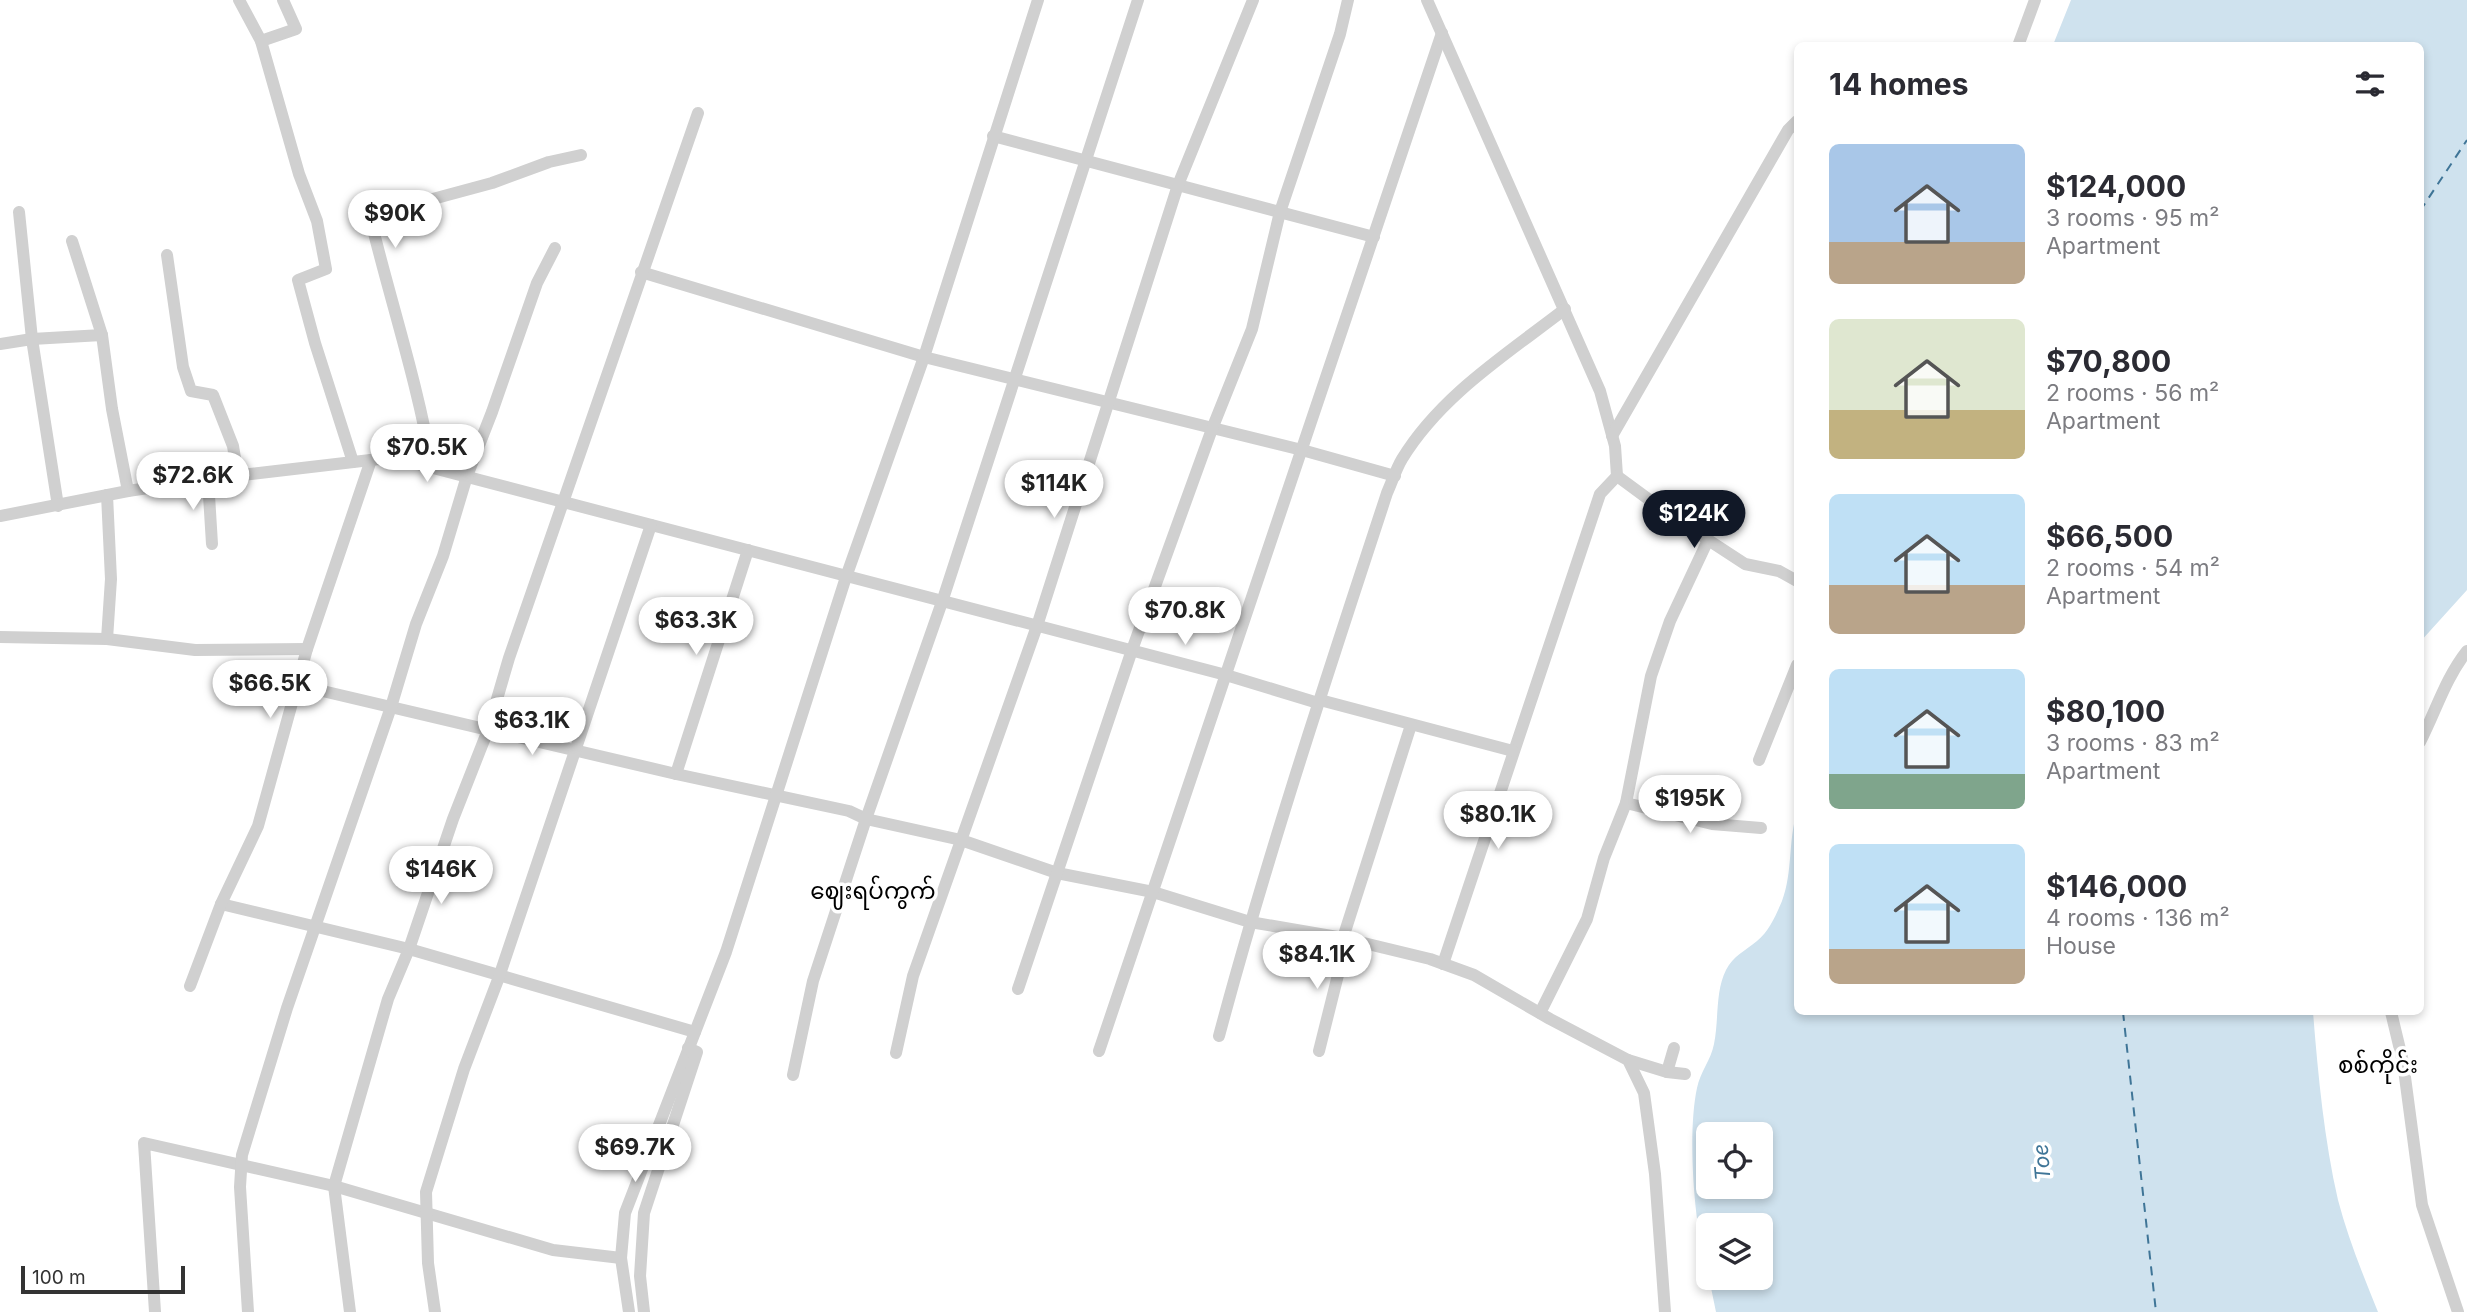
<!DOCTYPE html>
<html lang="en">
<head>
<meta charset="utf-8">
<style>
  :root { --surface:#fff; --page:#f2f2f3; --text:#2b2b33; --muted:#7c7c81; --accent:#111827 }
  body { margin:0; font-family:Inter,"Noto Sans Myanmar",sans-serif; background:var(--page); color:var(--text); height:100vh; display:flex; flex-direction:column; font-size:26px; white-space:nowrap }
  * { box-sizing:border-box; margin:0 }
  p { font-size:23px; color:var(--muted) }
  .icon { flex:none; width:38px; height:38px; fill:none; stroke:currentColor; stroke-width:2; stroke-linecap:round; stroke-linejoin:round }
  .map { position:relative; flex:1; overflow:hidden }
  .side { position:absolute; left:1794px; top:42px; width:630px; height:973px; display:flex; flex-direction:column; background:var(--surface); border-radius:10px; box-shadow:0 4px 10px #0003 }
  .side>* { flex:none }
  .controls { position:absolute; left:1696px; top:1122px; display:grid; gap:14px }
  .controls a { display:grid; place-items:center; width:77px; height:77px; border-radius:10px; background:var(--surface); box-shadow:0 4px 10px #0003; font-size:35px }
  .scale { position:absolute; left:21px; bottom:18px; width:164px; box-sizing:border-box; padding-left:7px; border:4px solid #333; border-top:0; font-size:19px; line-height:24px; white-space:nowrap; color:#333; -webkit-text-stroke:5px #fff; paint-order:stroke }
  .price { position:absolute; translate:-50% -60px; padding:0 16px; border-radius:24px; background:#fff; color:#222; font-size:23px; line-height:46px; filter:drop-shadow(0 2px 4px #0008) }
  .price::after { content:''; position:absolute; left:50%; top:42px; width:21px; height:16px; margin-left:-10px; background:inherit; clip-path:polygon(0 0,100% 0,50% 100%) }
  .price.active { background:var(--accent); color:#fff }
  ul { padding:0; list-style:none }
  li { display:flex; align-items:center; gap:21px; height:175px; padding:0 35px }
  li span { display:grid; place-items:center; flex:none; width:196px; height:140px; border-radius:10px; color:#555 }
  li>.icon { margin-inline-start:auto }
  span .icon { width:84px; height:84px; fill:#fffc; stroke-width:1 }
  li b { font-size:30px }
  h2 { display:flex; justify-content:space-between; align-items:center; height:84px; padding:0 35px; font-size:30px }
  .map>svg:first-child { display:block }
  .water { fill:#cfe2ee; fill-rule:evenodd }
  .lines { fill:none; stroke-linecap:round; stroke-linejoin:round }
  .ferry { stroke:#3f7597; stroke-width:2; stroke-dasharray:9 7; stroke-linecap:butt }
  .minor { stroke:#d0d0d0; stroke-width:12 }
  .labels { text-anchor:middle; stroke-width:7; stroke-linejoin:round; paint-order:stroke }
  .water-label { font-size:21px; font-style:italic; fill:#3f7597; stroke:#fff }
  .quarter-label { font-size:23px; fill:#000; stroke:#fff }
</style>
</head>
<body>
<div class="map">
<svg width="2467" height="1312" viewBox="0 0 2467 1312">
  <rect width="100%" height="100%" fill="#fff"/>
  <g class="water">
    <path d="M2071 0H2467V590L2420 642V46L2053 45Z"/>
    <path d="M1797 812V1012H2313C2318 1074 2324 1139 2338 1200 2348 1238 2363 1275 2378 1312H1716L1709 1278H1760V1225H1708V1274C1694 1229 1687 1134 1697 1088 1700 1072 1711 1060 1714 1044 1719 1020 1715 992 1726 970 1733 956 1745 951 1757 941 1769 931 1776 915 1782 901 1793 872 1788 840 1797 812ZM1708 1134H1760V1186H1708Z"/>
  </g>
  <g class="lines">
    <g class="ferry">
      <path d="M2420 211 2467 140"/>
      <path d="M2123 1012 2156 1312"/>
    </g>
    <g class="minor">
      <path d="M239 0 261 41 299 174 317 221 326 269 298 280 315 343 353 462"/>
      <path d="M1427 0 1600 391 1615 446 1617 476 1600 494 1443 964"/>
      <path d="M261 41 296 29 283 0"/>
      <path d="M2018 46 2035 0"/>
      <path d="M993 136 1374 237"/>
      <path d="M19 212 32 339 58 506"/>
      <path d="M72 241 102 335 112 409 128 491"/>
      <path d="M167 255 183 367 191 391 213 395 233 446 238 476"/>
      <path d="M641 272 924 357 1302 450 1395 476"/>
      <path d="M0 344 32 339 102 335"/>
      <path d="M1612 436 1788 130 1797 121"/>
      <path d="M432 468C418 384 391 303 371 221L429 200 492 183 549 162 581 155"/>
      <path d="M1617 476 1670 515 1745 564 1779 571 1797 581"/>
      <path d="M208 479 212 544"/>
      <path d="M0 516 128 491 208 479 379 459 414 463 1226 675 1318 703 1320 700 1513 751"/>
      <path d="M0 637 107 639 195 650 307 649"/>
      <path d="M107 639 111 579 107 495"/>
      <path d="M297 685 676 774 849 811 866 819 961 840 1057 873 1153 892 1250 922 1343 938 1430 959 1474 975 1550 1019 1628 1060 1644 1093 1655 1174 1665 1312"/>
      <path d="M2420 742C2436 711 2445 679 2467 651"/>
      <path d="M1759 760 1797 665"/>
      <path d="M676 774 748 550"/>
      <path d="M1626 803 1712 824 1761 828"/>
      <path d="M221 904 409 949 695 1032"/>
      <path d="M1343 938 1411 725"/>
      <path d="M190 986 221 904 258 826 307 649 371 460"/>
      <path d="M1018 989 1132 650 1212 429 1252 329 1280 212 1340 34 1348 0"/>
      <path d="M2391 1012 2403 1062 2422 1205 2458 1312"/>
      <path d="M1540 1013 1587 919 1604 858 1626 803 1651 676 1670 621 1708 540"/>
      <path d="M1219 1036C1268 853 1328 673 1387 493 1392 482 1396 469 1402 459 1441 395 1507 354 1565 309"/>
      <path d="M1099 1051 1442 33"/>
      <path d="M1319 1051 1347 939"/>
      <path d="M896 1053 913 976 1037 626 1178 185 1253 0"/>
      <path d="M1628 1060 1667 1072 1674 1048"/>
      <path d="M1667 1072 1685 1074"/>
      <path d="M793 1075 813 981 866 819 942 602 1138 0"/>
      <path d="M155 1312 144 1143 334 1186 553 1250 621 1258"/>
      <path d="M248 1312 240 1187 242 1155 287 1008 391 707 416 624 443 556 467 476 492 412 537 283 555 248"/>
      <path d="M350 1312 334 1186 388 999 409 949 453 819 488 730 509 658 698 113"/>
      <path d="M435 1312 428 1263 426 1192 464 1069 499 977 651 525"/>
      <path d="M629 1312 621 1258 625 1213 726 952 846 577 924 357 1038 0"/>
      <path d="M644 1312 640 1276 644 1213 697 1052 688 1048"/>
    </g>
  </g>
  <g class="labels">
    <g class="water-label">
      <text transform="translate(2042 1162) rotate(-95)" y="7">Toe</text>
    </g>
    <g class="quarter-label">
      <text x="873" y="899">ဈေးရပ်ကွက်</text>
      <text x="2378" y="1073">စစ်ကိုင်း</text>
    </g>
  </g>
</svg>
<div class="controls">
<a><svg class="icon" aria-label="locate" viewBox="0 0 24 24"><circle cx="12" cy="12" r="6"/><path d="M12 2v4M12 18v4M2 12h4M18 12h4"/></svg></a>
<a><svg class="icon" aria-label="layers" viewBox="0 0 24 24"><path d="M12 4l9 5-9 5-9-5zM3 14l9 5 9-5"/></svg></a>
</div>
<div class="scale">100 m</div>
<b class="price" style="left:395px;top:250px">$90K</b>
<b class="price" style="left:427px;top:484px">$70.5K</b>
<b class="price" style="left:193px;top:512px">$72.6K</b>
<b class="price" style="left:1054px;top:520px">$114K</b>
<b class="price active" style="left:1694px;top:550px">$124K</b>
<b class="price" style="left:1185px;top:647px">$70.8K</b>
<b class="price" style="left:696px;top:657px">$63.3K</b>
<b class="price" style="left:270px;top:720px">$66.5K</b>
<b class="price" style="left:532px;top:757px">$63.1K</b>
<b class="price" style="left:1690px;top:835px">$195K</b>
<b class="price" style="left:1498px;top:851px">$80.1K</b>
<b class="price" style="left:441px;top:906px">$146K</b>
<b class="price" style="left:1317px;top:991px">$84.1K</b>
<b class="price" style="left:635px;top:1184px">$69.7K</b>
<section class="side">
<h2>14 homes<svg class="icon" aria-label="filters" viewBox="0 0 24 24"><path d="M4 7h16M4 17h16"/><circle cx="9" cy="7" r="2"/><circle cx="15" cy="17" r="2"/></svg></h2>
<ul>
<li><span style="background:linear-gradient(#a9c7e8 70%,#b9a48a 0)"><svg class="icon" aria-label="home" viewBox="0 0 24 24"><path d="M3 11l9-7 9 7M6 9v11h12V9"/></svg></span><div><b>$124,000</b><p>3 rooms · 95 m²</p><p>Apartment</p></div></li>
<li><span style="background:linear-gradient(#dfe7d0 65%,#c2b280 0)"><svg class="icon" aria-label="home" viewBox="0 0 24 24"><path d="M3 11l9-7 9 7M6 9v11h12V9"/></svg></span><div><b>$70,800</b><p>2 rooms · 56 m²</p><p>Apartment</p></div></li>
<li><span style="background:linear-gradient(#bfe0f5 65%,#b9a48a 0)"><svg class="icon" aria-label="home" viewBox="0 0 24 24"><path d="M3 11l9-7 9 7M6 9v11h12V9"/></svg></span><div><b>$66,500</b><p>2 rooms · 54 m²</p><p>Apartment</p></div></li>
<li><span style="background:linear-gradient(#bfe0f5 75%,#7fa58c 0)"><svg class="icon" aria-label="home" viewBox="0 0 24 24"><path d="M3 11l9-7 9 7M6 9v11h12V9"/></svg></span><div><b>$80,100</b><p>3 rooms · 83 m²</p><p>Apartment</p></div></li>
<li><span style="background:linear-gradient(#bfe0f5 75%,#b9a48a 0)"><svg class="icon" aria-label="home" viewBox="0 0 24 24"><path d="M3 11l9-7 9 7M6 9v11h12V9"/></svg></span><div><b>$146,000</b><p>4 rooms · 136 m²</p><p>House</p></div></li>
</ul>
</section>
</div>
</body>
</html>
